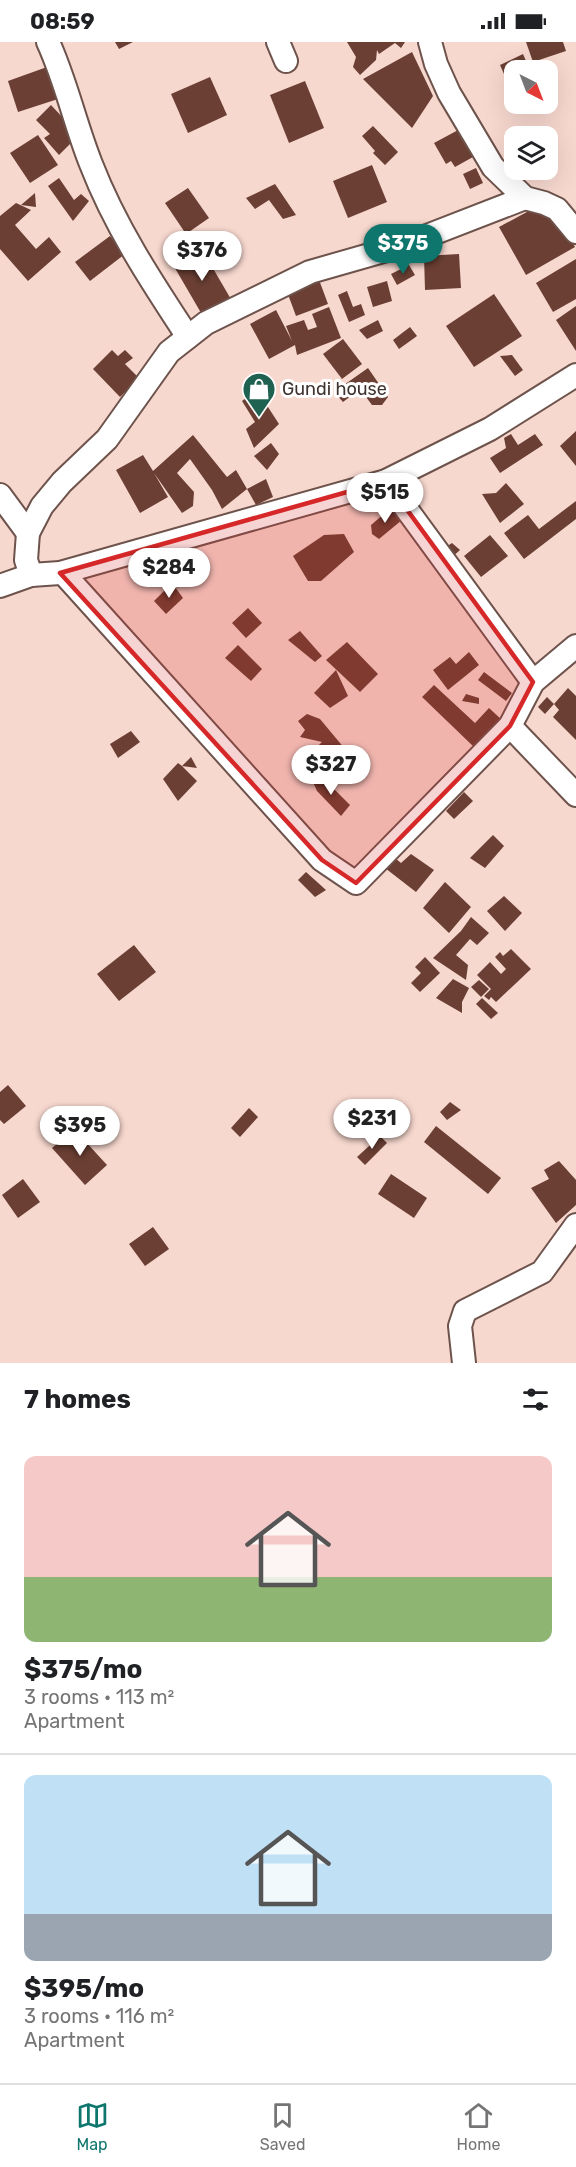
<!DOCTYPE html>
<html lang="en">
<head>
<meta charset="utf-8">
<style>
  :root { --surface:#fff; --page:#f2f2f2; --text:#202124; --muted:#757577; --line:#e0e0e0; --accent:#0f766e }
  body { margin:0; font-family:Rubik,sans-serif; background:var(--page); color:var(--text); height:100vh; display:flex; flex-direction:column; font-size:22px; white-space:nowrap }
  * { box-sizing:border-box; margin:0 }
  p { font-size:20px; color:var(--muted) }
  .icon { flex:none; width:33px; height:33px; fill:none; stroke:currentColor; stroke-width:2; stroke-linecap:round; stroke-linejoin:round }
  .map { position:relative; height:1321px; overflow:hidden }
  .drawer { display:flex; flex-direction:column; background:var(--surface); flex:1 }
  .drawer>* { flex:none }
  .needle { width:39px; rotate:138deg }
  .controls { position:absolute; left:504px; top:18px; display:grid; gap:12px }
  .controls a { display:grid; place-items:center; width:54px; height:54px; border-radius:12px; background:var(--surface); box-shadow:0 6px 24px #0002; font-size:30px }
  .price { position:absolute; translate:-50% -51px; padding:0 14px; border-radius:21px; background:#fff; color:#222; font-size:20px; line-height:39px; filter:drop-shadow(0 2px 3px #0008) }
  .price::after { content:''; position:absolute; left:50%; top:36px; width:18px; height:14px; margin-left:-9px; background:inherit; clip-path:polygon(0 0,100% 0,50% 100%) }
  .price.selected { background:var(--accent); color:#fff }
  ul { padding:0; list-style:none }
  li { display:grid; align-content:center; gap:12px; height:318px; padding:0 24px }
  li+li { border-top:2px solid var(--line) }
  li span { display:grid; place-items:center; height:186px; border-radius:12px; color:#555 }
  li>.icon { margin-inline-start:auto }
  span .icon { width:108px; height:108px; fill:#fffc; stroke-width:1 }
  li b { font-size:26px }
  h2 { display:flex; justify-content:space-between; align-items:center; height:72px; padding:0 24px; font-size:26px }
  .status { display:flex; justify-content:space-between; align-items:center; height:42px; padding:0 30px; background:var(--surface); direction:ltr }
  .status svg { height:16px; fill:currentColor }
  .dock { display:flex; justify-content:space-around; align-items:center; height:84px; border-top:2px solid var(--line); background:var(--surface); font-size:16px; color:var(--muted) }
  .dock a { display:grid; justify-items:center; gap:3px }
  .dock .selected { color:var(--accent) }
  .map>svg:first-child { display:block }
  .building { fill:#6b3f33 }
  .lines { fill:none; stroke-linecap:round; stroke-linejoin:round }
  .minor-casing { stroke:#6d534b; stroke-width:26 }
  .minor { stroke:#fff; stroke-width:22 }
  .marked { fill:#d62828; fill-opacity:0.2; stroke:#d62828; stroke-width:4.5; stroke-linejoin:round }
  .labels { text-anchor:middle; stroke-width:6; stroke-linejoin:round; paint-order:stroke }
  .poi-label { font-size:18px; fill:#3f332f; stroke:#fff; text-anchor:start }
</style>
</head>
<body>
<div class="status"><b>08:59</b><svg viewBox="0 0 49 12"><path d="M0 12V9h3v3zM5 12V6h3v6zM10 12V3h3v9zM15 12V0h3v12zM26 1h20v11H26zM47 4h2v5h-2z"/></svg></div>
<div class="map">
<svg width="576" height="1321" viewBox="0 0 576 1321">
  <rect width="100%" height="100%" fill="#f7d8cf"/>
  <g class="building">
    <path d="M115 0H133L119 7Z"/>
    <path d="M347 0H405L401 6 395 1 379 12 377 8 376 18 360 33 353 25 356 15Z"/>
    <path d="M526 0H563L566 9 533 20Z"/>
    <path d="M412 10 433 54 412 86 363 37Z"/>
    <path d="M523 12 530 28H514V55L500 23Z"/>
    <path d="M47 25 58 57 18 70 8 39Z"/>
    <path d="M210 35 227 73 188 91 171 52Z"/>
    <path d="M305 39 324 86 289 101 270 53Z"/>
    <path d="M51 63 79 93 59 113 44 96 50 92 36 78Z"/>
    <path d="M373 84 398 110 385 123 373 111 375 109 362 94Z"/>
    <path d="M460 87 473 115 455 125 451 119 446 122 434 101Z"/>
    <path d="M38 93 58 123 30 141 10 111Z"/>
    <path d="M372 123 387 160 348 176 333 139Z"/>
    <path d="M476 126 483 141 470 147 463 132Z"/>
    <path d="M59 136 74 158 81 152 89 159 73 179 48 144Z"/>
    <path d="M275 142 296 173 283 177 269 158 255 167 246 156Z"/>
    <path d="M188 146 209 176 186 192 165 161Z"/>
    <path d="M35 151 36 165 21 163Z"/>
    <path d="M549 158 575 205 526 233 499 185Z"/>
    <path d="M16 161 31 168 15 183 36 207 49 195 61 210 28 239 0 207V174Z"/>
    <path d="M110 194 125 212 90 239 75 220Z"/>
    <path d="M200 204 232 259 204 276 172 221Z"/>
    <path d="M459 212 461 246 425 248 424 214Z"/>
    <path d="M576 217V257L553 270 536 241Z"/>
    <path d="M409 223 415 233 397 243 391 232Z"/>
    <path d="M318 235 328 262 296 274 286 247Z"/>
    <path d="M387 239 392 259 373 265 367 245Z"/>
    <path d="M347 249 353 265 361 262 365 273 349 280 338 253Z"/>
    <path d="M494 252 522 294 474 325 446 284Z"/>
    <path d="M576 264V309L556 278Z"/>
    <path d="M329 265 341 296 297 313 295 303 269 317 250 282 276 268 292 299 286 284 304 278 308 288 317 285 312 272Z"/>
    <path d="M378 278 383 289 367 297 359 288Z"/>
    <path d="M410 285 417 294 399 307 393 298Z"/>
    <path d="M343 297 362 322 342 337 323 312Z"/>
    <path d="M112 308 118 314 125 308 133 316 125 322 139 336 120 355 93 327Z"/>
    <path d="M512 313 523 328 515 334 500 314Z"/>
    <path d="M368 326 388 355 382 363H372L360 347 343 360 334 350Z"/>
    <path d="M257 348 279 382 254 406 246 387 255 380 242 359Z"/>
    <path d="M576 389V424L560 404Z"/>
    <path d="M511 392 518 403 535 392 543 403 500 431 490 416 506 406 504 396Z"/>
    <path d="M193 393 227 435 236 428 247 447 222 467 212 448 190 417 177 431 194 450 193 464 182 471 154 431 168 455 140 471 116 428 143 413 153 429Z"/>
    <path d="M271 401 279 412 267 428 254 414Z"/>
    <path d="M266 437 273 455 256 463 247 447Z"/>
    <path d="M506 441 524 462 500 481 482 452 496 451Z"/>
    <path d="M576 459V477L524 517 504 491 528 473 539 487Z"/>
    <path d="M391 466 402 478 379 497 372 492 371 483Z"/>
    <path d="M344 492 354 510 321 539H308L293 514 324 493Z"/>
    <path d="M490 493 508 514 481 535 464 514Z"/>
    <path d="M452 501 460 508 451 516 446 505Z"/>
    <path d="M172 541 183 556 166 572 154 559Z"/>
    <path d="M248 566 262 581 246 596 232 581Z"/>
    <path d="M300 589 322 614 315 620 288 598Z"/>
    <path d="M347 600 378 632 360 650 326 618Z"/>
    <path d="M238 603 262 627 251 639 225 616Z"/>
    <path d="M469 610 479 623 448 648 433 628 450 615 456 622Z"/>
    <path d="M336 628 348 654 330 666 314 651Z"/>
    <path d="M484 630 512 651 506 659 478 638Z"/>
    <path d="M434 643 475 681 489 666 502 678 475 706 422 655Z"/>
    <path d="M568 646 576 654V698L553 675 559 668 554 662 545 672 538 665 547 655 554 662Z"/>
    <path d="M466 652 479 656V662L462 659Z"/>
    <path d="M307 672 320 677 345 707 323 728 305 716 322 700 300 695 305 688 298 679Z"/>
    <path d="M131 689 140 700 118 716 110 702Z"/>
    <path d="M191 715 197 726 182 724 197 739 178 759 163 737 178 721 182 724Z"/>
    <path d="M321 734 350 763 341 774 317 749 313 740Z"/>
    <path d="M464 750 473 759 454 777 446 769Z"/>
    <path d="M493 793 504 804 485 826 470 816Z"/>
    <path d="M411 812 434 828 416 850 385 826 395 816 401 821Z"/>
    <path d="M306 830 326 848 315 855 298 838Z"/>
    <path d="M445 840 471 865 449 891 423 866Z"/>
    <path d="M504 854 522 871 505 889 487 869Z"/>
    <path d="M471 875 489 891 477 903 470 897 456 913 468 923 466 938 433 916 461 889Z"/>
    <path d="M134 903 156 930 119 959 97 932Z"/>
    <path d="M511 907 531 927 496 960 491 955 489 958 484 954 491 947 477 933 490 920 501 932 506 927 495 915 500 910 503 914Z"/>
    <path d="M425 915 440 931 420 950 411 941 421 931 415 925Z"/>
    <path d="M453 937 469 946 462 960V971L436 956Z"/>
    <path d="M479 938 489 947 481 955 471 945Z"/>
    <path d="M482 956 498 971 491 977 476 962Z"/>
    <path d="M8 1043 26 1064 4 1082 0 1078V1050Z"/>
    <path d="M450 1060 461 1068 447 1078 440 1070Z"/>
    <path d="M249 1066 258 1075 240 1095 231 1086Z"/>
    <path d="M436 1084 501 1136 488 1152 424 1100Z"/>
    <path d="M74 1087 107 1123 85 1143 52 1106Z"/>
    <path d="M380 1094 387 1101 365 1123 357 1115Z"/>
    <path d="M559 1119 576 1138V1163L556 1181 531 1146 549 1137 544 1128Z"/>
    <path d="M391 1132 427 1156 414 1176 378 1152Z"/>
    <path d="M23 1137 40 1160 18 1176 2 1153Z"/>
    <path d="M153 1185 169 1207 145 1224 129 1202Z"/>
  </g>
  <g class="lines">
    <g class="minor-casing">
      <g id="minor">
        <path d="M48 0C66 39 75 82 91 122 115 184 151 239 188 295"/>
        <path d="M278 0 286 19"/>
        <path d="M430 0 436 22 449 51 493 125 525 156 544 161 557 167 576 190"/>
        <path d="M386 439 533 640"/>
        <path d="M0 453 28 491"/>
        <path d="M60 531 64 532 322 818 356 841 510 684 533 640 576 604"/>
        <path d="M31 533 26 518 28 491 42 464 62 440 107 397 169 310 206 281 310 230 401 204 525 156"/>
        <path d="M0 544 31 533 60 531 386 439 490 387 576 333"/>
        <path d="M510 684 576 753"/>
        <path d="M464 1321 460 1284 465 1269 542 1230 576 1183"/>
      </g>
    </g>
    <use href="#minor" class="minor"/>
  </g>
  <path class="marked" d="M386 439 533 640 510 684 356 841 322 818 60 531Z"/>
  <defs>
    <g id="shop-pin" transform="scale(1.725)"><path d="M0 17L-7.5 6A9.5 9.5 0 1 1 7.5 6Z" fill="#206252" stroke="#fff"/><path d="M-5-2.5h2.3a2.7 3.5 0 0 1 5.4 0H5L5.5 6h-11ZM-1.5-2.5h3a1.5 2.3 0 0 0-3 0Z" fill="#fff"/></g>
  </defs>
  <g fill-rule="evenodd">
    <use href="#shop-pin" x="259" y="347"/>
  </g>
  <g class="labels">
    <g class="poi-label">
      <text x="282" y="353">Gundi house</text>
    </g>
  </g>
</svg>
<div class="controls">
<a><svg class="needle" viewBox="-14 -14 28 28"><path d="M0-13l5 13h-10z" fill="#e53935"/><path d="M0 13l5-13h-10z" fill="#757577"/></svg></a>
<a><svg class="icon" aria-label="layers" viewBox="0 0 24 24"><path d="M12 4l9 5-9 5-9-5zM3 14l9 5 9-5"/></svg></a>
</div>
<b class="price selected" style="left:403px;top:233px">$375</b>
<b class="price" style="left:202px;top:240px">$376</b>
<b class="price" style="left:385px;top:482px">$515</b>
<b class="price" style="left:169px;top:557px">$284</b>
<b class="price" style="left:331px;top:754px">$327</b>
<b class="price" style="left:372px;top:1108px">$231</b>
<b class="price" style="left:80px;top:1115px">$395</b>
</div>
<section class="drawer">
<h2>7 homes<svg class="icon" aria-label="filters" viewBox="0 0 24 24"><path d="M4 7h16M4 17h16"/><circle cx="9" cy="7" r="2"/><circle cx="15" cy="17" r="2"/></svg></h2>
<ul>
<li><span style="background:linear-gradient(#f6c9c9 65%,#8fb573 0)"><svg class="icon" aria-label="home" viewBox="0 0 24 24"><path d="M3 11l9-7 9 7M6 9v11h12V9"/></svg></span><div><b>$375/mo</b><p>3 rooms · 113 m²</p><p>Apartment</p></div></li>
<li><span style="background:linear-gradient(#bfe0f5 75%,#9aa5b1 0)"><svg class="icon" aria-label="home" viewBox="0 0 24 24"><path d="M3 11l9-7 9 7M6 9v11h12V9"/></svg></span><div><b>$395/mo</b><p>3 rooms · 116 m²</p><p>Apartment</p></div></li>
</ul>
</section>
<nav class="dock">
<a class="selected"><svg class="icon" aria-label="map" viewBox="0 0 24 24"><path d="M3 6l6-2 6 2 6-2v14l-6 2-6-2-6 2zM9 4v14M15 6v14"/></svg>Map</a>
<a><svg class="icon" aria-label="saved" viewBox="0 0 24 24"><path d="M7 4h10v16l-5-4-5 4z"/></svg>Saved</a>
<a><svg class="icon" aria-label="home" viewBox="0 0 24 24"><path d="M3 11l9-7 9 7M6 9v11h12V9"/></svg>Home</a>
</nav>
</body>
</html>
